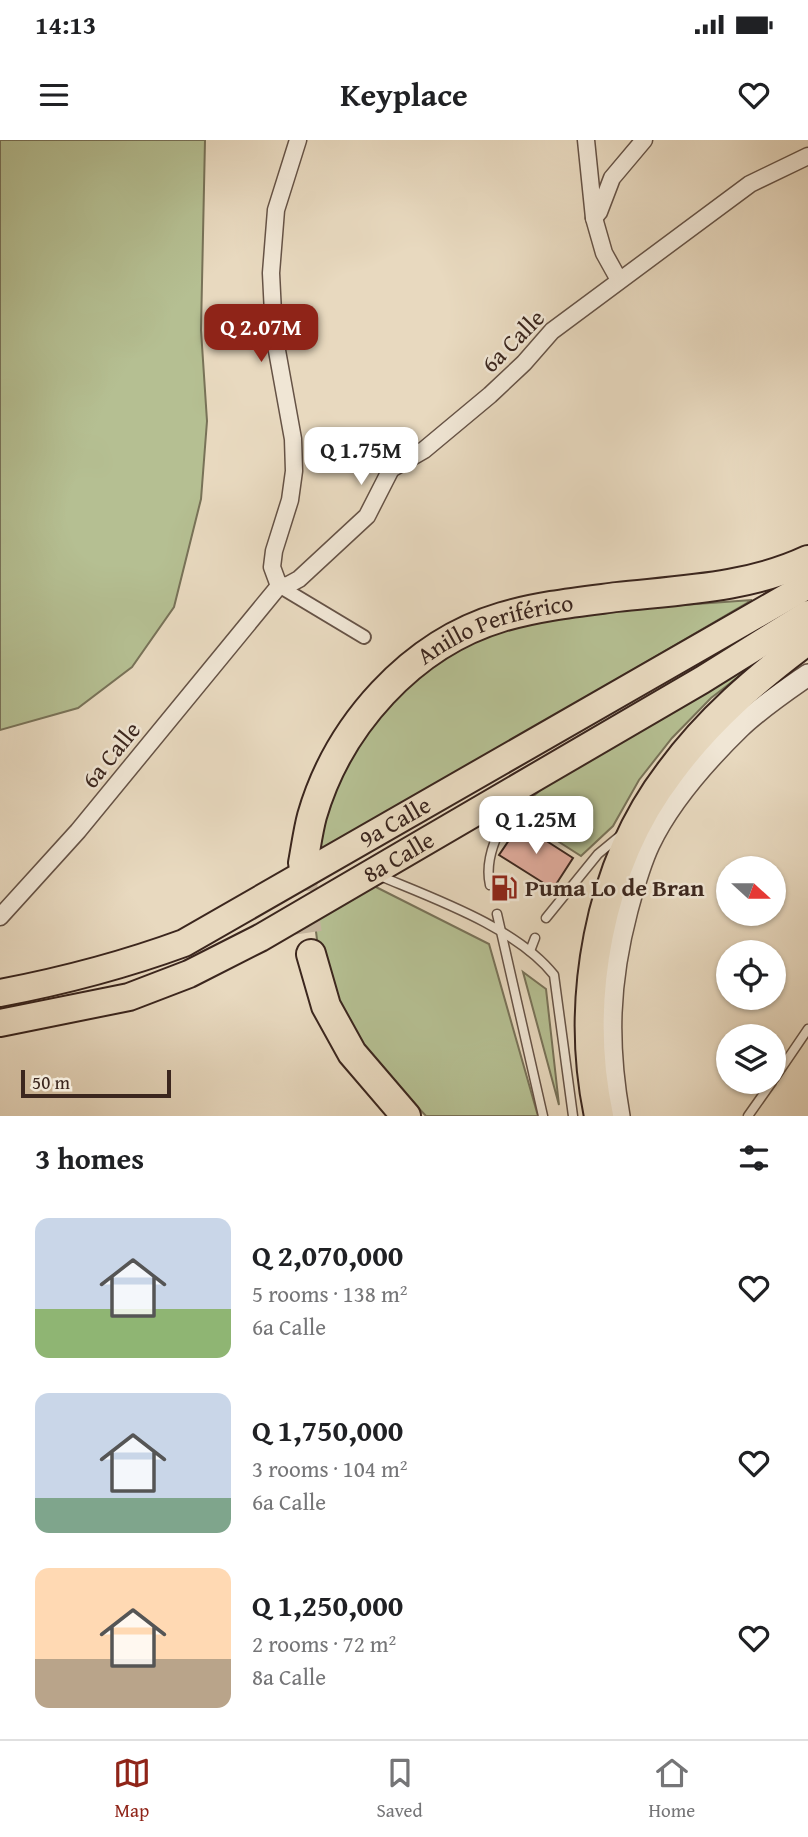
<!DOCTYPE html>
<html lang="en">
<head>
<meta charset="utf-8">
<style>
  :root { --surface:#fff; --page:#f2f2f2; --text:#202124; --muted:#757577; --line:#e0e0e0; --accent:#8f2418 }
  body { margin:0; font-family:"Gentium Book Plus",serif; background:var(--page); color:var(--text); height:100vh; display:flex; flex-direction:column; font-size:26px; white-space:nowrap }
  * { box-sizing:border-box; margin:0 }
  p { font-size:23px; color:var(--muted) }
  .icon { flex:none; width:38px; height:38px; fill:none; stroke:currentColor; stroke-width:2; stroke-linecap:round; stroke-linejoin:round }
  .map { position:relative; height:976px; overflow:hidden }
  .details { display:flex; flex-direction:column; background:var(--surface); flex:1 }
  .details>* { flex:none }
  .needle { width:46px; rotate:111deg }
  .controls { position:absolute; left:716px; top:716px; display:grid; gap:14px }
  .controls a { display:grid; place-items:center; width:70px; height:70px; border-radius:50%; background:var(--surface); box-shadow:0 2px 5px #0004; font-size:35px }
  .scale { position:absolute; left:21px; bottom:18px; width:150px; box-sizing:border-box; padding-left:7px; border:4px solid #3b261e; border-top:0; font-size:19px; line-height:24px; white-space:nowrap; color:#3b261e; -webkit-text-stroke:5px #f0e6d5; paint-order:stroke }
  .price { position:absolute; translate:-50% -60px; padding:0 16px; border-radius:14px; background:#fff; color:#222; font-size:23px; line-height:46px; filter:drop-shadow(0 2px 4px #0008) }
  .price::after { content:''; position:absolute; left:50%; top:42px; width:21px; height:16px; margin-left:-10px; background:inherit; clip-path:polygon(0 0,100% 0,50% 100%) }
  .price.current { background:var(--accent); color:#fff }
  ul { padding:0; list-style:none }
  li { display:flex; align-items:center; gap:21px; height:175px; padding:0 35px }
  li span { display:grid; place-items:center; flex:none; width:196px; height:140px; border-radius:14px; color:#555 }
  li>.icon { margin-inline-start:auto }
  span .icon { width:84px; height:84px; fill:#fffc; stroke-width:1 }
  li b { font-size:30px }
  h2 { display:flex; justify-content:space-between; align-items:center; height:84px; padding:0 35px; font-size:30px }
  .status { display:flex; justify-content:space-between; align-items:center; height:49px; padding:0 35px; background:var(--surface); direction:ltr }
  .status svg { height:19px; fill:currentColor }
  header { display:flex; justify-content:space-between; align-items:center; height:91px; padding:0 35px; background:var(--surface); font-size:32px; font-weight:700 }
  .tab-bar { display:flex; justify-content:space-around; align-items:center; height:98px; border-top:2px solid var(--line); background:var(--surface); font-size:19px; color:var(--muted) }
  .tab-bar a { display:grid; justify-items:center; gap:4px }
  .tab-bar .current { color:var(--accent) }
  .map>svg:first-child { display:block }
  .green { fill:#b5bf92; stroke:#787258; stroke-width:2 }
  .building { fill:#e2ad9f; stroke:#3b261e; stroke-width:2 }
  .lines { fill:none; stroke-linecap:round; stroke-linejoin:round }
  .trunk-tunnel { stroke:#c5b59f; stroke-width:28; stroke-dasharray:28 14; stroke-linecap:butt }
  .service-casing { stroke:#665346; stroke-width:11 }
  .pedestrian-casing { stroke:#665346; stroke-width:16 }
  .minor-casing { stroke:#665346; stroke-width:19 }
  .tertiary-casing { stroke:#665346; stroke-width:24 }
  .primary-casing { stroke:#3b261e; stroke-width:30 }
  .trunk-casing { stroke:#3b261e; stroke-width:32 }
  .service { stroke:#f0e6d5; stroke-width:8 }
  .pedestrian { stroke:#f0e6d5; stroke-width:12 }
  .minor { stroke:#f0e6d5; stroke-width:16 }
  .tertiary { stroke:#f0e6d5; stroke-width:21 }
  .primary { stroke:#e8d9bf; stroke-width:26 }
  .trunk { stroke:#e8d9bf; stroke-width:28 }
  .labels { text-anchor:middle; stroke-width:5; stroke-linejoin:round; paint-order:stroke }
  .street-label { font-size:24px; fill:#3b261e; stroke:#f0e6d5 }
  .poi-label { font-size:24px; font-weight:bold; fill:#3b261e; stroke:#f0e6d5; text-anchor:start }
</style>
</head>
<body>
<div class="status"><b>14:13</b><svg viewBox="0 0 49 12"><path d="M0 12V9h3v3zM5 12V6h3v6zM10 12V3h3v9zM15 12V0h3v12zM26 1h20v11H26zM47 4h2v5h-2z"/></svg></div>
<header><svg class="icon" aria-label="menu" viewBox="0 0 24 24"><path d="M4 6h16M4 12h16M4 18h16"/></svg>Keyplace<svg class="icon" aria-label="heart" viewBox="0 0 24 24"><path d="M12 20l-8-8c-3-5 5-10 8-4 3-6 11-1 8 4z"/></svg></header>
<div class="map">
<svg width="808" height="976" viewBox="0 0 808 976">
  <rect width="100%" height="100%" fill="#e8d9bf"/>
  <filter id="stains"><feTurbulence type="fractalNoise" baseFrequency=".00286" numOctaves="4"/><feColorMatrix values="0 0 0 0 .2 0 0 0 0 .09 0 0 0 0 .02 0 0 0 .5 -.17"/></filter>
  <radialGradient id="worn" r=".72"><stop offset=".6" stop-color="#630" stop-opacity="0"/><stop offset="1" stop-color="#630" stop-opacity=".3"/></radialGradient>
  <g class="green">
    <path d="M0 0H205L201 190 207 281 201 359 174 467 132 527 78 568 0 590Z"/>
    <path d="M752 460 320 713 319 691 337 638 387 565 450 510 544 475Z"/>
    <path d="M792 496 711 558 672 598 639 640 613 686 581 716 517 675 530 659 577 619Z"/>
    <path d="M368 743 489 804 538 976H426L357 902 320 823 314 776Z"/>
    <path d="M523 832 546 849 559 965Z"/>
  </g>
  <path class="building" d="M520 684 573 718 553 749 499 715Z"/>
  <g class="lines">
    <path class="trunk-tunnel" d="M303 723 304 767 311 814"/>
    <g class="service-casing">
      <g id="service">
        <path d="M380 736C435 759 517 788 554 835L573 976"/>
        <path d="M490 745C483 715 502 682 519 658"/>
        <path d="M497 774 543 976"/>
        <path d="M546 778 598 714 621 695"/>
        <path d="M530 811 535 798"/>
        <path d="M774 939 808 889"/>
        <path d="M748 976 772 942"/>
      </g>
    </g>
    <g class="pedestrian-casing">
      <path id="pedestrian" d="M279 446 364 497"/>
    </g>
    <g class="minor-casing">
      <g id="minor">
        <path d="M586 0 594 78 604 113 619 140"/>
        <path d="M594 78 599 72 612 38 644 0"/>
        <path d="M279 446 272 427 274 411 290 360 294 331 293 299 274 194 271 133 276 70 298 0"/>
        <path d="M0 777 78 691 279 446 288 445 299 439 367 376 391 329 424 310 490 255 524 223 552 191 750 44 808 16"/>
      </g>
    </g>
    <g class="tertiary-casing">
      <path id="tertiary" d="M619 976C606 903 608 842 627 770 633 748 639 725 649 704 670 660 705 621 740 587 761 567 785 551 808 535"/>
    </g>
    <g class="primary-casing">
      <g id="primary">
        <path id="s1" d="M0 853C63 841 124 825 184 803L808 445"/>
        <path id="s2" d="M0 883 129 857 189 834 260 798 702 540 808 474"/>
      </g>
    </g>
    <g class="trunk-casing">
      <g id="trunk">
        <path id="s3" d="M303 723C306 707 308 691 312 676 338 586 411 504 502 477 539 466 578 462 617 457 682 450 748 448 808 420"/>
        <path d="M311 814 326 866 352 913 406 976"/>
        <path d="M599 976C575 862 598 726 670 632 708 580 757 538 808 500"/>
      </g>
    </g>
    <use href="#service" class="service"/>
    <use href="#pedestrian" class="pedestrian"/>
    <use href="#minor" class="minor"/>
    <use href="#tertiary" class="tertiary"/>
    <use href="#primary" class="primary"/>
    <use href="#trunk" class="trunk"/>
  </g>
  <defs>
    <g id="fuel-bare" transform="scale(2.1)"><path d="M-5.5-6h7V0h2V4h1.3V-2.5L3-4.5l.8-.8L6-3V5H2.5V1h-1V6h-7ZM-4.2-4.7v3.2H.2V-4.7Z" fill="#8f2418" stroke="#f0e6d5" stroke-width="2.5" paint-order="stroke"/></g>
  </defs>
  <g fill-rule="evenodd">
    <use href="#fuel-bare" x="504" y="748"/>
  </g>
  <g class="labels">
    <g class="street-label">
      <text transform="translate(513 201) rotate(-45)" y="8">6a Calle</text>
      <text dy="8" stroke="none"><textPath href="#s3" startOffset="324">Anillo Periférico</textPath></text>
      <text transform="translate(111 615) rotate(-51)" y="8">6a Calle</text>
      <text dy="8" stroke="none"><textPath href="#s1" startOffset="434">9a Calle</textPath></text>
      <text dy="8" stroke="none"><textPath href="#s2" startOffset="436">8a Calle</textPath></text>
    </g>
    <g class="poi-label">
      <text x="525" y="756">Puma Lo de Bran</text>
    </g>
  </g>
  <rect width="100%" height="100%" filter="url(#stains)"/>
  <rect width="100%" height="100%" fill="url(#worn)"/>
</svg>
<div class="controls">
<a><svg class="needle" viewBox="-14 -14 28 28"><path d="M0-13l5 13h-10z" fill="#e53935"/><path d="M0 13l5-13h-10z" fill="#757577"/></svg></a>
<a><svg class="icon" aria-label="locate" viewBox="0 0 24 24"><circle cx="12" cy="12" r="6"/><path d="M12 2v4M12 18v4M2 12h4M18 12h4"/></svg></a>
<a><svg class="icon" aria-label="layers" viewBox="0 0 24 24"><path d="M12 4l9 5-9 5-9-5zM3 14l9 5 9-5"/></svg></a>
</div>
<div class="scale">50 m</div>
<b class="price current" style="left:261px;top:224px">Q 2.07M</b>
<b class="price" style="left:361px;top:347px">Q 1.75M</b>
<b class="price" style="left:536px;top:716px">Q 1.25M</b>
</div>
<section class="details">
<h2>3 homes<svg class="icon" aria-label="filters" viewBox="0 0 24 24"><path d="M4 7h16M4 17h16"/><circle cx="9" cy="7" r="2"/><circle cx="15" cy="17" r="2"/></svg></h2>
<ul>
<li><span style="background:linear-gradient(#c9d6e8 65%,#8fb573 0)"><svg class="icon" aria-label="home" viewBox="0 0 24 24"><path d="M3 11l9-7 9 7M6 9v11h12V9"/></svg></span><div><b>Q 2,070,000</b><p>5 rooms · 138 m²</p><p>6a Calle</p></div><svg class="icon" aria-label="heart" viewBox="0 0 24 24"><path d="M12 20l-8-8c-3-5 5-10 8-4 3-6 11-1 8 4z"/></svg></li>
<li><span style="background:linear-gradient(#c9d6e8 75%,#7fa58c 0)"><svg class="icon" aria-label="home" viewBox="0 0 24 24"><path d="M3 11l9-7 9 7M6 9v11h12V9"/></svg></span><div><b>Q 1,750,000</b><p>3 rooms · 104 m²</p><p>6a Calle</p></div><svg class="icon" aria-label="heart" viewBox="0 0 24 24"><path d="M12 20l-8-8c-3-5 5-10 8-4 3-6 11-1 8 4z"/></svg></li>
<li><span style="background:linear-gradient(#ffd9b3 65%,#b9a48a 0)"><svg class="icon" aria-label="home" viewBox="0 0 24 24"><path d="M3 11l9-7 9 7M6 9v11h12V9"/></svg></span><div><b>Q 1,250,000</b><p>2 rooms · 72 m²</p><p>8a Calle</p></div><svg class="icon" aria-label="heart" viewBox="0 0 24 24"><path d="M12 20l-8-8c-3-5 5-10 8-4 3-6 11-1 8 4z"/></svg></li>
</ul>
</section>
<nav class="tab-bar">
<a class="current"><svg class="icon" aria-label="map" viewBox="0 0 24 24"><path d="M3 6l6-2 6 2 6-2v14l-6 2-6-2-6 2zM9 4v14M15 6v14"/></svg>Map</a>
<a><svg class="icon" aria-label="saved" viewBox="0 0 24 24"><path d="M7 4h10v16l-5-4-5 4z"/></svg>Saved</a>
<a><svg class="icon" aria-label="home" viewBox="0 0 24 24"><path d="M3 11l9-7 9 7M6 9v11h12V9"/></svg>Home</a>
</nav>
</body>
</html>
